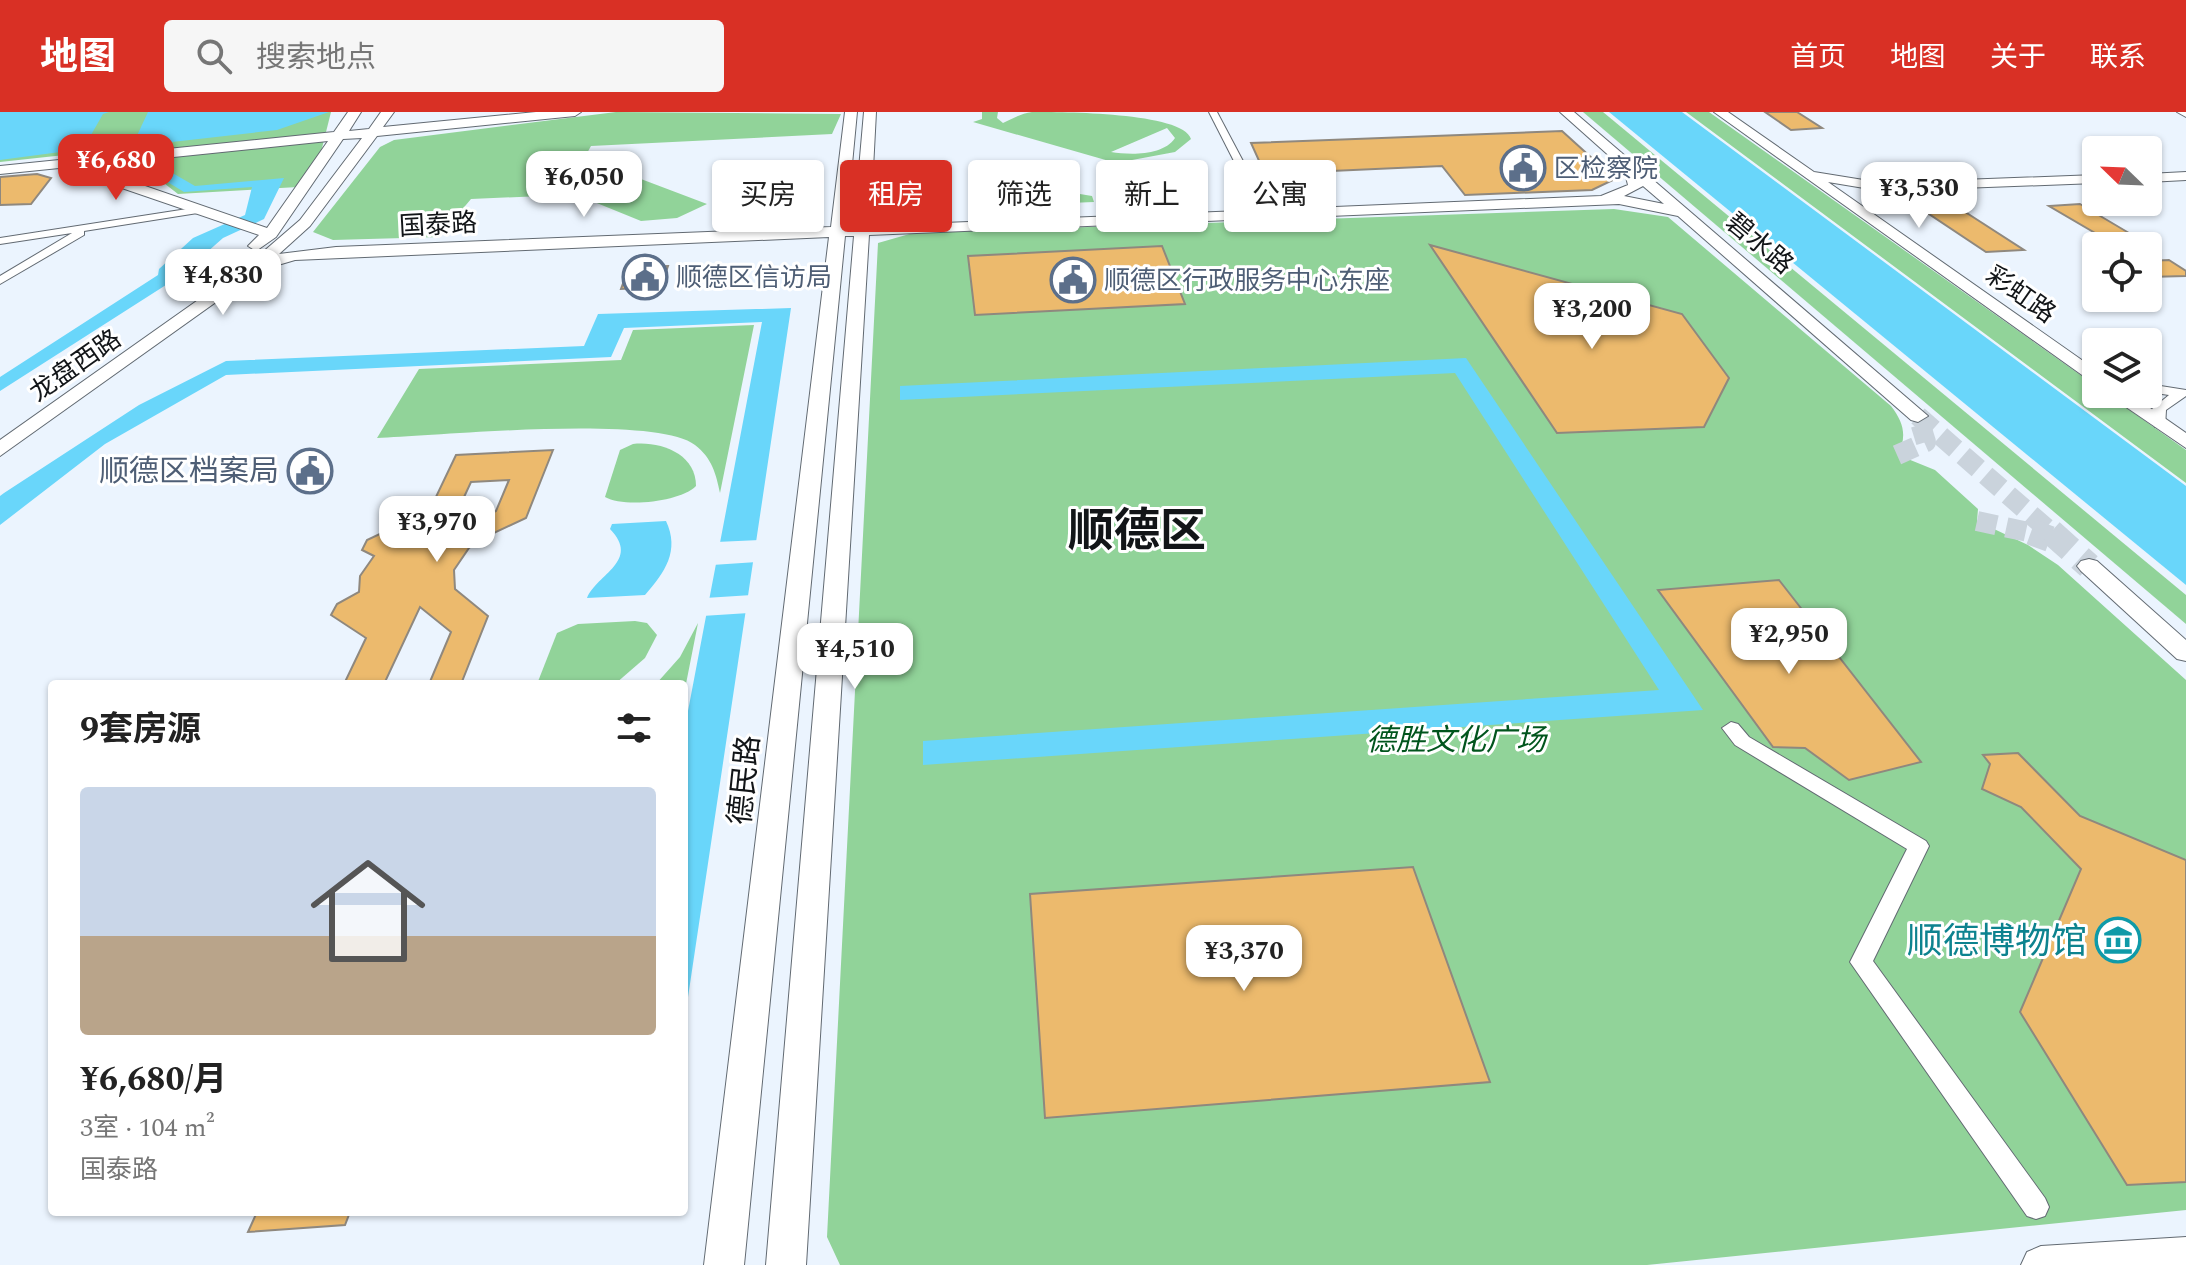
<!DOCTYPE html>
<html lang="zh">
<head>
<meta charset="utf-8">
<style>
  :root { --surface:#fff; --page:#f6f6f6; --text:#222; --muted:#767676; --line:#e0e0e0; --accent:#d93025 }
  body { margin:0; font-family:Spectral,"Noto Sans SC",serif; background:var(--page); color:var(--text); height:100vh; display:flex; flex-direction:column; font-size:30px; white-space:nowrap }
  * { box-sizing:border-box; margin:0 }
  p { font-size:26px; color:var(--muted) }
  .icon { flex:none; width:44px; height:44px; fill:none; stroke:currentColor; stroke-width:2; stroke-linecap:round; stroke-linejoin:round }
  .map { position:relative; flex:1; overflow:hidden }
  .sheet { position:absolute; left:48px; top:568px; width:640px; height:536px; display:flex; flex-direction:column; background:var(--surface); border-radius:8px; box-shadow:0 2px 6px #0004 }
  .sheet>* { flex:none }
  .top-card { position:absolute; left:712px; top:48px; width:760px; height:72px; display:flex; gap:16px }
  .needle { width:52px; rotate:293deg }
  .fabs { position:absolute; left:2082px; top:24px; display:grid; gap:16px }
  .fabs a { display:grid; place-items:center; width:80px; height:80px; border-radius:8px; background:var(--surface); box-shadow:0 2px 6px #0004; font-size:40px }
  .price { position:absolute; translate:-50% -68px; padding:0 18px; border-radius:16px; background:#fff; color:#222; font-size:26px; line-height:52px; filter:drop-shadow(0 2px 4px #0008) }
  .price::after { content:''; position:absolute; left:50%; top:48px; width:24px; height:18px; margin-left:-12px; background:inherit; clip-path:polygon(0 0,100% 0,50% 100%) }
  .price.current { background:var(--accent); color:#fff }
  ul { padding:0; list-style:none }
  li { display:grid; align-content:center; gap:16px; height:424px; padding:0 32px }
  li+li { border-top:2px solid var(--line) }
  li span { display:grid; place-items:center; height:248px; border-radius:8px; color:#555 }
  li>.icon { margin-inline-start:auto }
  span .icon { width:144px; height:144px; fill:#fffc; stroke-width:1 }
  li b { font-size:34px }
  h2 { display:flex; justify-content:space-between; align-items:center; height:96px; padding:0 32px; font-size:34px }
  .pill { padding:0 28px; border-radius:8px; background:var(--surface); box-shadow:0 2px 6px #0004; font-size:28px; line-height:72px }
  .pill.current { background:var(--accent); color:#fff }
  header { display:flex; align-items:center; gap:48px; box-sizing:border-box; height:112px; padding:0 40px; background:var(--accent); color:#fff }
  header strong { font-size:38px }
  nav { display:flex; gap:44px; margin-inline-start:auto; font-size:28px }
  .search { width:560px; height:72px; background:var(--page); display:flex; align-items:center; gap:20px; box-sizing:border-box; padding:0 28px; border-radius:8px; color:var(--muted); font-size:30px }
  .map>svg:first-child { display:block }
  .green { fill:#91d399; fill-rule:evenodd }
  .water { fill:#69d6fa }
  .pier { fill:#ebf4fe }
  .building { fill:#ecba6d; stroke:#8f887e; stroke-width:2; fill-rule:evenodd }
  .lines { fill:none; stroke-linecap:round; stroke-linejoin:round }
  .secondary-tunnel-far1 { stroke:#cad3dc; stroke-width:20; stroke-dasharray:20 10; stroke-linecap:butt }
  .secondary-tunnel { stroke:#cad3dc; stroke-width:26; stroke-dasharray:26 13; stroke-linecap:butt }
  .street-casing { stroke:#626a72; stroke-width:2 }
  .secondary-casing { stroke:#626a72; stroke-width:2 }
  .street { fill:#fff; fill-rule:evenodd }
  .secondary { fill:#fff; fill-rule:evenodd }
  .labels { text-anchor:middle; stroke-width:6; stroke-linejoin:round; paint-order:stroke }
  .far-service-label { font-size:26px; fill:#4e5e75; stroke:#fff; text-anchor:start }
  .far-street-label { font-size:26px; fill:#121518; stroke:#fff }
  .service-label { font-size:30px; fill:#4e5e75; stroke:#fff; text-anchor:end }
  .park-label { font-size:30px; font-style:italic; fill:#01551d; stroke:#fff }
  .street-label { font-size:30px; fill:#121518; stroke:#fff }
  .near-culture-label { font-size:36px; fill:#0d838f; stroke:#fff; text-anchor:end }
  .town-label { font-size:46px; font-weight:bold; fill:#121518; stroke:#fff }
</style>
</head>
<body>
<header>
<strong>地图</strong>
<div class="search"><svg class="icon" aria-label="search" viewBox="0 0 24 24"><circle cx="10" cy="10" r="6"/><path d="M15 15l6 6"/></svg>搜索地点</div>
<nav><a>首页</a><a>地图</a><a>关于</a><a>联系</a></nav>
</header>
<div class="map">
<svg width="2186" height="1153" viewBox="0 0 2186 1153">
  <rect width="100%" height="100%" fill="#ebf4fe"/>
  <g class="green">
    <path d="M0 0H331L321 40 298 75 178 82 120 37 0 50Z"/>
    <path d="M616 0 841 2 832 22 591 34 564 83 471 87 439 125 333 128 313 120 380 35 394 28Z"/>
    <path d="M982 0H998L997 6 1003 11C1012 7 1022 1 1032 0 1061 0 1183 0 1191 27L1175 40 1116 51 973 10 982 7ZM1167 16 1175 26C1163 44 1130 43 1111 40Z"/>
    <path d="M1583 0H1603L2186 483V512Z"/>
    <path d="M1686 0H1709L2096 274V282H2107L2186 338V371Z"/>
    <path d="M633 64 707 92 677 106 641 109 582 85C589 68 617 69 633 64Z"/>
    <path d="M1073 77 1074 81 1092 84 1094 90 1020 93 1019 86H1027V82Z"/>
    <path d="M1614 97 1668 105 1891 294C1904 311 1907 324 1898 343L1935 358 1978 397 1977 409 2028 433 2058 453 2186 568V1098L1647 1153H840L827 1125 878 131 913 121Z"/>
    <path d="M754 213 720 381C716 362 712 346 695 333 654 302 437 324 377 326L419 257 621 248 633 218Z"/>
    <path d="M633 332C661 329 696 342 696 374 680 390 624 396 605 385L620 338Z"/>
    <path d="M635 509 647 511 657 523 645 546 615 572H537L557 521 578 512Z"/>
    <path d="M698 511 684 582V572H656L680 545Z"/>
  </g>
  <g class="water">
    <path d="M0 0H109L103 2 83 37 0 48Z"/>
    <path d="M148 0H329L277 18 163 31 134 30Z"/>
    <path d="M1609 0H1682L2186 374V473Z"/>
    <path d="M148 47 195 74 284 66 264 107 223 126 180 164 0 279V265L158 163 159 157 193 126 245 103 252 75 184 80 133 49Z"/>
    <path d="M791 196 684 912V620L762 210 624 216 611 245 226 263 105 332 0 413V384L4 381 139 293 226 249 584 234 598 202Z"/>
    <path d="M1466 246 1703 598 923 653V629L1659 578 1455 261 900 288V274Z"/>
    <path d="M666 409C680 439 665 460 645 483L587 486C597 462 641 449 610 417L612 412Z"/>
  </g>
  <g class="pier">
    <path d="M760 428 757 450 712 453 716 430Z"/>
    <path d="M752 483 749 501 702 504 705 486Z"/>
    <path d="M52 825V859L44 872 0 876 30 827Z"/>
  </g>
  <g class="building">
    <path d="M1765 0H1797L1822 16 1791 18Z"/>
    <path d="M1562 19 1615 67 1592 78 1465 83 1442 54 1265 62 1251 31Z"/>
    <path d="M37 62 51 66 31 92 0 93V65Z"/>
    <path d="M2080 92 2134 124 2102 125 2049 94Z"/>
    <path d="M1959 96 2024 138 1986 140 1923 98Z"/>
    <path d="M1430 133 1682 202 1729 266 1704 315 1557 321Z"/>
    <path d="M1162 134 1185 192 975 203 968 144Z"/>
    <path d="M2169 148 2186 159V164L2148 165V149Z"/>
    <path d="M668 154 661 175 621 177 629 155Z"/>
    <path d="M553 338 526 406 485 425 469 436 454 458 455 477 488 504 461 572H429L451 520 420 495 384 572H344L366 526 331 503 337 492 359 480 360 464 374 444 362 438 367 428 403 411 424 410 456 343ZM509 368 496 399 446 424 471 370Z"/>
    <path d="M1779 468 1921 650 1849 668 1805 636 1773 635 1658 478Z"/>
    <path d="M2018 641 2080 704 2186 748V1070L2127 1073 2020 900 2081 757 2021 695 1982 677 1990 652 1983 643Z"/>
    <path d="M1413 755 1490 970 1045 1006 1030 782Z"/>
    <path d="M257 1100H350L345 1113 248 1120Z"/>
  </g>
  <g class="lines">
    <g class="secondary-tunnel-far1">
      <path d="M1918 304 2053 422"/>
      <path d="M1897 343 1926 330 1918 304"/>
      <path d="M1977 409 2037 422"/>
    </g>
    <g class="secondary-tunnel">
      <path d="M2031 420 2050 427"/>
      <path d="M2051 420 2089 454"/>
    </g>
    <g class="street-casing">
      <g id="street">
        <path d="M1209 0H1217L1272 104 1271 106 1262 104Z"/>
        <path d="M200 95 205 98 204 100 84 119V123L0 172V164L72 121 0 132V126Z"/>
        <path d="M2148 272 2186 278V284L2166 298 2165 315H2155L2152 297 2169 283 2148 280Z"/>
        <path d="M1731 610 1738 612 1749 625 1926 729 1929 734 1873 849 2045 1086 2049 1095 2045 1104 2036 1107 2027 1104 1850 850 1907 737 1735 633 1722 616Z"/>
      </g>
    </g>
    <g class="secondary-casing">
      <g id="secondary">
        <path d="M348 0H361L349 19 369 17 381 0H394L383 15 536 0H581L575 4 377 24 310 114 279 142 336 135 831 115 845 0H857L846 115 854 114 864 0H876L870 114 1290 97 1271 91 1257 81V75L1262 74 1311 96 1601 84 1628 73 1624 57 1560 0H1574L1928 304 1918 310 1911 308 1678 104 1619 92 869 123 806 1153H766L854 124H845L744 1153H704L829 125 295 148 261 158 0 344V328L249 152 300 108 362 26 343 27 276 125 256 139 248 134 259 123 78 61 79 54 0 62V54L334 20ZM328 29 267 116 93 56 96 53ZM1643 74 1664 92 1624 84Z"/>
        <path d="M1714 0H1728L1814 60 1882 71 2096 63V71L1882 79 1828 70 2096 258V273Z"/>
        <path d="M2177 0H2186V5Z"/>
        <path d="M2186 60V68L2148 70V62Z"/>
        <path d="M2107 282H2130L2186 321V336Z"/>
        <path d="M2089 447 2097 449 2186 528V549L2177 547 2081 459 2077 454 2081 449Z"/>
        <path d="M2186 1125V1153H2021L2027 1140 2041 1134Z"/>
      </g>
    </g>
    <use href="#street" class="street"/>
    <use href="#secondary" class="secondary"/>
  </g>
  <defs>
    <g id="civic-ring" transform="scale(2.3)"><circle r="9.5" fill="#fff" stroke="#5c6f8a" stroke-width="1.5"/><path d="M-.6-6.5H3V-4.5H.6V-3L4-1V1h2V6H-6V1h2V-1L-.6-3ZM-1.2 2.5V6h2.4V2.5Z" fill="#5c6f8a"/></g>
    <g id="museum-ring" transform="scale(2.3)"><circle r="9.5" fill="#fff" stroke="#0f9aa8" stroke-width="1.5"/><path d="M0-6L6-3V-2H-6V-3ZM-5-1h2V3h-2ZM-1-1h2V3h-2ZM3-1h2V3H3ZM-6 4H6V6H-6Z" fill="#0f9aa8"/></g>
  </defs>
  <g fill-rule="evenodd">
    <use href="#civic-ring" x="1523" y="56"/>
    <use href="#civic-ring" x="645" y="165"/>
    <use href="#civic-ring" x="1073" y="168"/>
    <use href="#civic-ring" x="310" y="359"/>
    <use href="#museum-ring" x="2118" y="828"/>
  </g>
  <g class="labels">
    <g class="far-service-label">
      <text x="1554" y="65">区检察院</text>
      <text x="676" y="174">顺德区信访局</text>
      <text x="1104" y="177">顺德区行政服务中心东座</text>
    </g>
    <g class="far-street-label">
      <text transform="translate(438 112) rotate(-3)" y="9">国泰路</text>
      <text transform="translate(1760 131) rotate(40)" y="9">碧水路</text>
      <text transform="translate(2021 182) rotate(35)" y="9">彩虹路</text>
      <text transform="translate(75 253) rotate(-35)" y="9">龙盘西路</text>
    </g>
    <g class="service-label">
      <text x="279" y="369">顺德区档案局</text>
    </g>
    <g class="park-label">
      <text x="1456" y="638">德胜文化广场</text>
    </g>
    <g class="street-label">
      <text transform="translate(744 668) rotate(-84)" y="10">德民路</text>
    </g>
    <g class="near-culture-label">
      <text x="2087" y="841">顺德博物馆</text>
    </g>
    <g class="town-label">
      <text x="1137" y="434">顺德区</text>
    </g>
  </g>
</svg>
<div class="fabs">
<a><svg class="needle" viewBox="-14 -14 28 28"><path d="M0-13l5 13h-10z" fill="#e53935"/><path d="M0 13l5-13h-10z" fill="#767676"/></svg></a>
<a><svg class="icon" aria-label="locate" viewBox="0 0 24 24"><circle cx="12" cy="12" r="6"/><path d="M12 2v4M12 18v4M2 12h4M18 12h4"/></svg></a>
<a><svg class="icon" aria-label="layers" viewBox="0 0 24 24"><path d="M12 4l9 5-9 5-9-5zM3 14l9 5 9-5"/></svg></a>
</div>
<b class="price current" style="left:116px;top:90px">¥6,680</b>
<b class="price" style="left:584px;top:107px">¥6,050</b>
<b class="price" style="left:1919px;top:118px">¥3,530</b>
<b class="price" style="left:223px;top:205px">¥4,830</b>
<b class="price" style="left:1592px;top:239px">¥3,200</b>
<b class="price" style="left:437px;top:452px">¥3,970</b>
<b class="price" style="left:1789px;top:564px">¥2,950</b>
<b class="price" style="left:855px;top:579px">¥4,510</b>
<b class="price" style="left:1244px;top:881px">¥3,370</b>
<div class="top-card">
<a class="pill">买房</a>
<a class="pill current">租房</a>
<a class="pill">筛选</a>
<a class="pill">新上</a>
<a class="pill">公寓</a>
</div>
<section class="sheet">
<h2>9套房源<svg class="icon" aria-label="filters" viewBox="0 0 24 24"><path d="M4 7h16M4 17h16"/><circle cx="9" cy="7" r="2"/><circle cx="15" cy="17" r="2"/></svg></h2>
<ul>
<li><span style="background:linear-gradient(#c9d6e8 60%,#b9a48a 0)"><svg class="icon" aria-label="home" viewBox="0 0 24 24"><path d="M3 11l9-7 9 7M6 9v11h12V9"/></svg></span><div><b>¥6,680/月</b><p>3室 · 104 m²</p><p>国泰路</p></div></li>
</ul>
</section>
</div>
</body>
</html>
